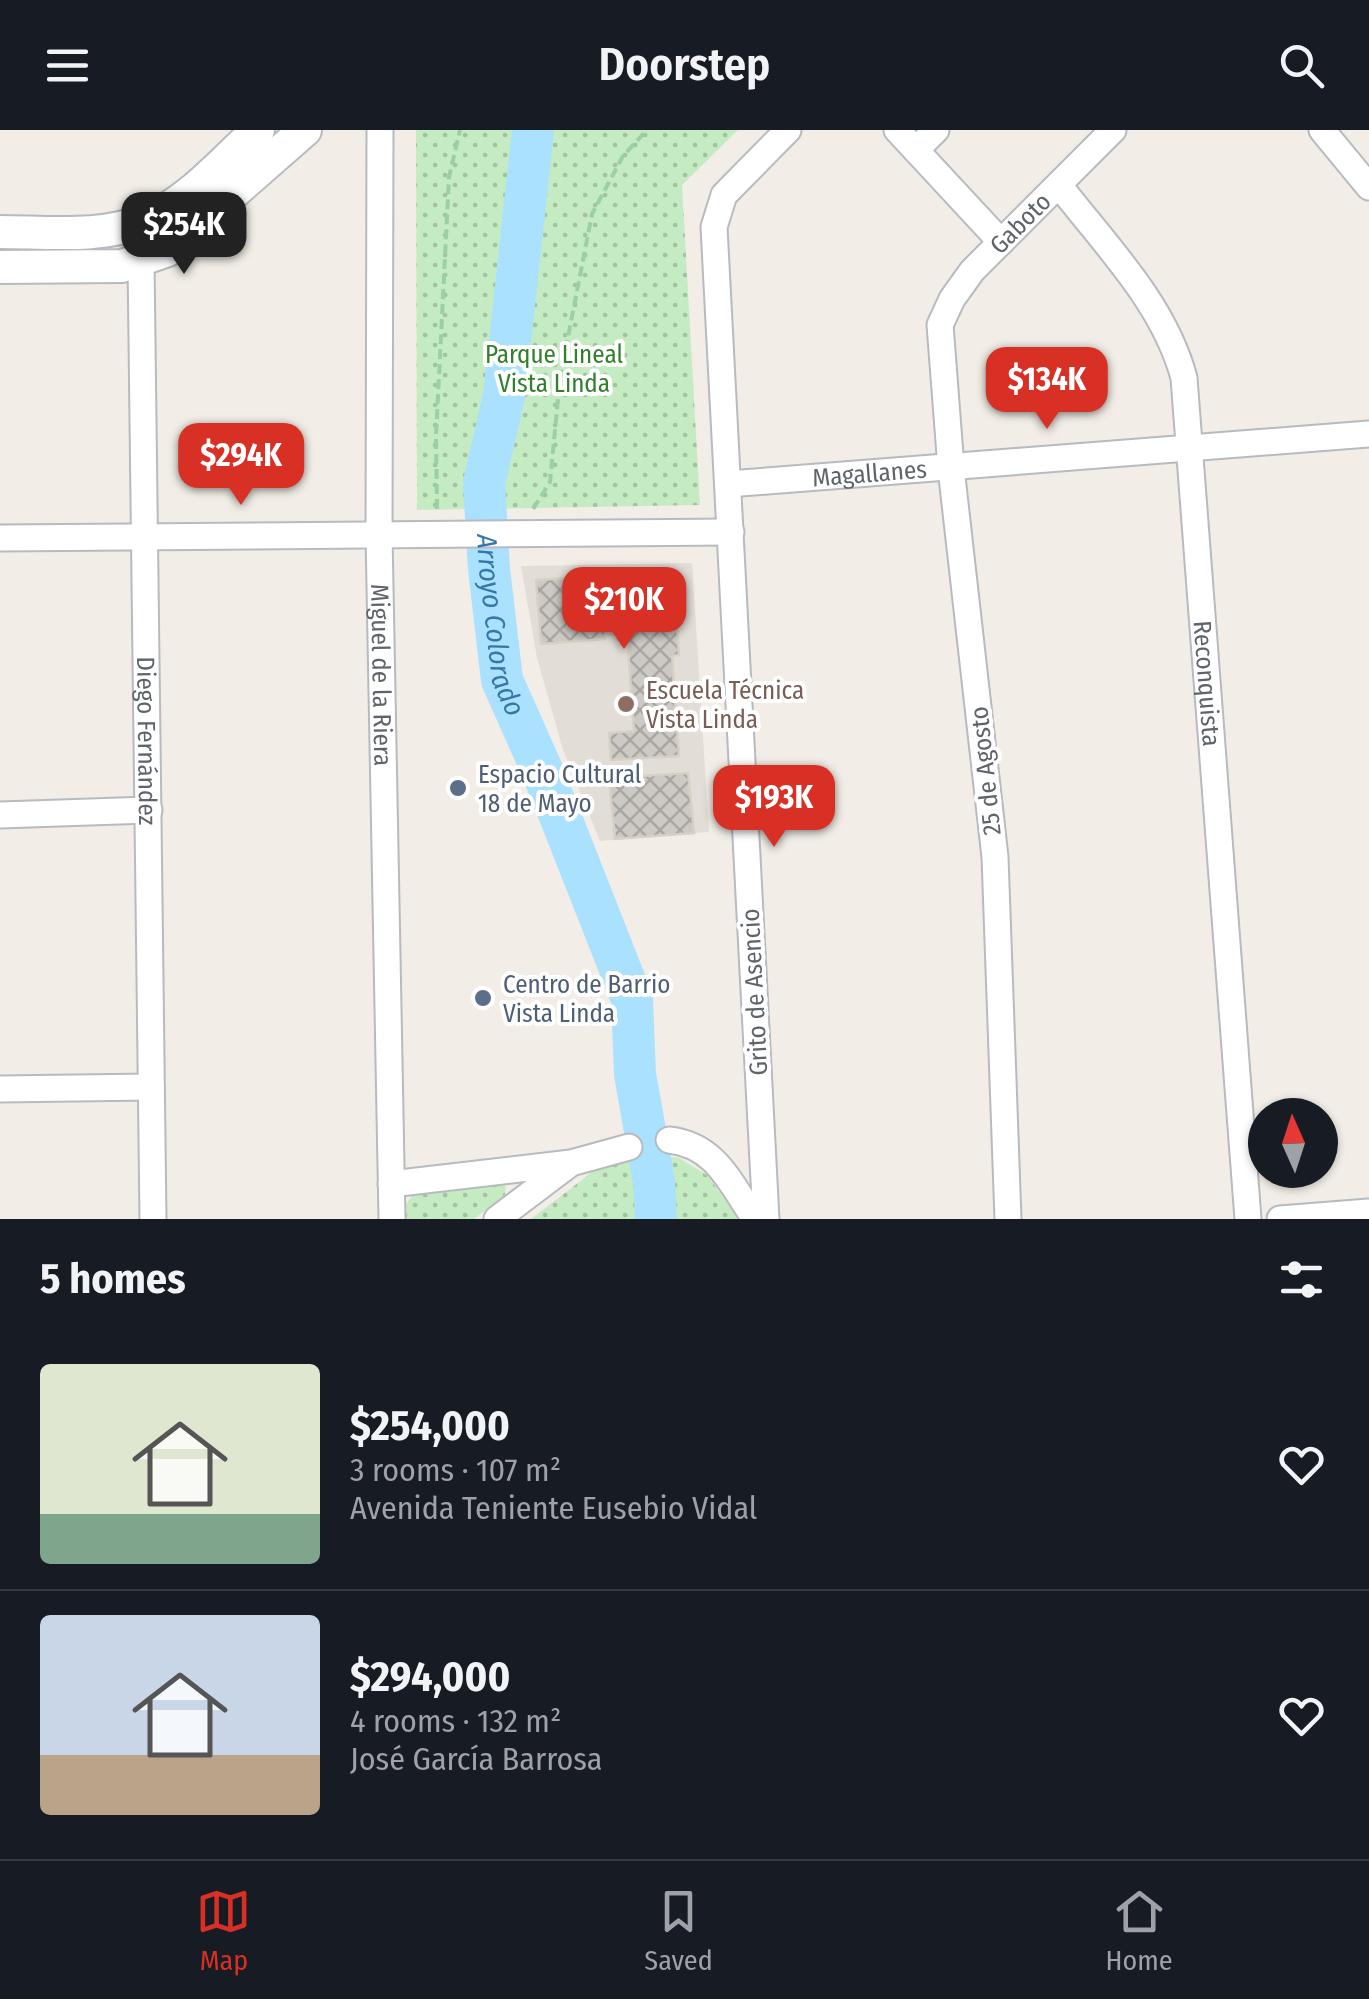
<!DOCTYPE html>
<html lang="en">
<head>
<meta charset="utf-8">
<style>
  :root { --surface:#171b24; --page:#20242c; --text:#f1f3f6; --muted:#9ea1a6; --line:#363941; --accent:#d93025 }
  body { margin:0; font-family:"Fira Sans Condensed",sans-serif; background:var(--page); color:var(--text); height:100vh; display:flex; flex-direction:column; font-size:38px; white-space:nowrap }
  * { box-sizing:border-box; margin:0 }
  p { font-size:32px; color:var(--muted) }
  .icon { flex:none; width:55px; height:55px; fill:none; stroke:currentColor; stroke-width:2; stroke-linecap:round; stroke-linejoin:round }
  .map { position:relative; height:1089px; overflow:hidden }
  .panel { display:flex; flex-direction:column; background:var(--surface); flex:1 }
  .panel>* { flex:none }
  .needle { width:65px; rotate:357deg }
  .tools { position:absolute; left:1248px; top:968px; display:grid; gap:20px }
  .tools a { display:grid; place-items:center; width:90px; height:90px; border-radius:50%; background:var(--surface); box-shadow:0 2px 8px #0004; font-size:50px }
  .price { position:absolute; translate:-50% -85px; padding:0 22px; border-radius:20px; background:var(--accent); color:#fff; font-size:32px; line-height:65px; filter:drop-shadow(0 2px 5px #0008) }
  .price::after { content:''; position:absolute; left:50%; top:60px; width:30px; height:22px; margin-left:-15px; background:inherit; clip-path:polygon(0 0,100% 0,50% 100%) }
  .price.current { background:#222; color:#fff }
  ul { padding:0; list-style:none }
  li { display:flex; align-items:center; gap:30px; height:250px; padding:0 40px }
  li+li { border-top:2px solid var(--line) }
  li span { display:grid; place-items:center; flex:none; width:280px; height:200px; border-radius:10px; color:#555 }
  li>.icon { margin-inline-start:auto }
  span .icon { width:120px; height:120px; fill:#fffc; stroke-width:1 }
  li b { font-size:42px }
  h2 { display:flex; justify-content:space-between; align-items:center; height:120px; padding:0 40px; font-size:42px }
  header { display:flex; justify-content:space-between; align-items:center; height:130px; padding:0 40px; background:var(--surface); font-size:45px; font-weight:600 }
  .menu { display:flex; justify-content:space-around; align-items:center; height:140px; border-top:2px solid var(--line); background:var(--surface); font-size:28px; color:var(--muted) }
  .menu a { display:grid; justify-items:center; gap:5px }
  .menu .current { color:var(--accent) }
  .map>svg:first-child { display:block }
  .education { fill:#e2ddd6 }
  .grass { fill:url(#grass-dots) }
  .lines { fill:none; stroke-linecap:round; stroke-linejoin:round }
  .river { stroke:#aae1ff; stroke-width:42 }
  .building { fill:url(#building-cross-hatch); stroke:#d7d0c4; stroke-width:2.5 }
  .minor-casing { stroke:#b7babf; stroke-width:29 }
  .tertiary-casing { stroke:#b7babf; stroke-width:36 }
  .path { stroke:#9bcfa6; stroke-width:4; stroke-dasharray:10 5; stroke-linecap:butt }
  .minor { stroke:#fff; stroke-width:25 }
  .tertiary { stroke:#fff; stroke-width:32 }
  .education-dot { fill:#8d6e63; stroke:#fff; stroke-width:4 }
  .service-dot { fill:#5c6f8a; stroke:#fff; stroke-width:4 }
  .labels { text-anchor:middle; stroke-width:8; stroke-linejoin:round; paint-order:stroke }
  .street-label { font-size:25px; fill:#5e6469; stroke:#fff }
  .park-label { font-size:25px; fill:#2f812b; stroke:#fff }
  .education-label { font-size:25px; fill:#785e54; stroke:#fff; text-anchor:start }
  .service-label { font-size:25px; fill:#4e5e75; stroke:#fff; text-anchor:start }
  .water-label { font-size:28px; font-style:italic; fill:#3677aa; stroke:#fff }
</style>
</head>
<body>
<header><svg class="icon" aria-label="menu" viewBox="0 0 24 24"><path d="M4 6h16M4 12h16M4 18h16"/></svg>Doorstep<svg class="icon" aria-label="search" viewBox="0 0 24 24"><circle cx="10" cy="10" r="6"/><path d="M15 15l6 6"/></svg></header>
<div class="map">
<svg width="1369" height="1089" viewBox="0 0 1369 1089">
  <defs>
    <pattern id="grass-dots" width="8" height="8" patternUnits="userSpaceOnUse" patternTransform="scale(2.5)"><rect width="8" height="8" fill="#c5ebc2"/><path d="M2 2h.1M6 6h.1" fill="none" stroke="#a3c2a2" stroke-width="1.8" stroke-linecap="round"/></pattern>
    <pattern id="building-cross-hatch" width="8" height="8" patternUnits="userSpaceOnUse" patternTransform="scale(2.5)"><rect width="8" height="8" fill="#cdc9c4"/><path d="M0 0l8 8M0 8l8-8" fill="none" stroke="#aaa7a3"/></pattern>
  </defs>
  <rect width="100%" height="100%" fill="#f2eee7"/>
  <path class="education" d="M692 433 709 702 600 711 563 620 537 528 521 436Z"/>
  <g class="grass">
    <path d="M416 0H738L682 55 700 375 417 380Z"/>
    <path d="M677 1027 707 1045 739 1089H531L604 1033Z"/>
    <path d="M506 1052 505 1065 474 1089H404V1077L412 1066Z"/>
  </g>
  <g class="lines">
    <path class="river" id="s1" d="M533 0 504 266 484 353 489 439 502 550 542 640 632 869 635 944 654 1052 656 1089"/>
  </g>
  <g class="building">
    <path d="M600 446 602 466 637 464V457L674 454 679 525 672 526 679 626 611 630 609 603 634 601 627 504 605 505V509L541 514 536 450Z"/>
    <path d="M688 643 694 703 615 709 609 648Z"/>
  </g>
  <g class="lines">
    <g class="minor-casing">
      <g id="minor">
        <path id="s2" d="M380 0 379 404 392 1089"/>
        <path d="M897 0 1001 112"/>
        <path d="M1322 0 1369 57"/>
        <path d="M916 20 936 0"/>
        <path id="s3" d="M1059 55C1105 115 1164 173 1184 248L1248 1089"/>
        <path id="s4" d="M141 131 153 1089"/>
        <path id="s5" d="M728 354 1369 304"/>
        <path d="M0 408 731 402"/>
        <path d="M0 685 149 680"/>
        <path d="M0 959 151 957"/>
        <path d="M669 1010C716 1015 730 1053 755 1089"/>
        <path d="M391 1054 571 1033 629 1017"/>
        <path d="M497 1089 571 1033"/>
        <path d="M766 1089 714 97 724 65 788 0"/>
        <path id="s6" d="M1008 1089 995 727 951 338 940 195 952 169 972 141 1113 0"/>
        <path d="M1280 1089 1369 1082"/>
      </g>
    </g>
    <g class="tertiary-casing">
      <g id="tertiary">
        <path d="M0 102C47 102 104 109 148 89 190 71 224 30 258 0"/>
        <path d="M0 137 122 136 168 120 305 0"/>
      </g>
    </g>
    <g class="path">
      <path d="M437 379 436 306 449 47 460 0"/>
      <path d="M533 379 550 352 560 248 592 84 623 26 647 0"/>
    </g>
    <use href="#minor" class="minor"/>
    <use href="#tertiary" class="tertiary"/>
  </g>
  <circle class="education-dot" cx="626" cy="574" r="10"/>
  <g class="service-dot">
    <circle cx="458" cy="658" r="10"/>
    <circle cx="483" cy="868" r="10"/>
  </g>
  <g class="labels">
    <g class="street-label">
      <text dy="9" stroke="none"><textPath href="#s6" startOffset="1028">Gaboto</textPath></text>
      <text dy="9" stroke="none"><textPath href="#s5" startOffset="142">Magallanes</textPath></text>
      <text dy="9" stroke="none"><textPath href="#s2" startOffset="545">Miguel de la Riera</textPath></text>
      <text dy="9" stroke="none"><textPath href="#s3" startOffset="538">Reconquista</textPath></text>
      <text dy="9" stroke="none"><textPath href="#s4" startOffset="480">Diego Fernández</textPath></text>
      <text transform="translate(985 641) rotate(-96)" y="9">25 de Agosto</text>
      <text transform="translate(754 862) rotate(-93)" y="9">Grito de Asencio</text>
    </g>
    <g class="park-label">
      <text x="554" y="233">Parque Lineal<tspan x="554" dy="29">Vista Linda</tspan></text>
    </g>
    <g class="education-label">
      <text x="646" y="569">Escuela Técnica<tspan x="646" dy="29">Vista Linda</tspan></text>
    </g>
    <g class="service-label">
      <text x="478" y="653">Espacio Cultural<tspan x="478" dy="29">18 de Mayo</tspan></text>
      <text x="503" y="863">Centro de Barrio<tspan x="503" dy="29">Vista Linda</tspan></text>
    </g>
    <g class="water-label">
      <text dy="10" stroke="none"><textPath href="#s1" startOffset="500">Arroyo Colorado</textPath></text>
    </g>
  </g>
</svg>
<div class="tools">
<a><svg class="needle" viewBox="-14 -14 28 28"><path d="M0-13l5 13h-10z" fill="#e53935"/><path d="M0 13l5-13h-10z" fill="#9ea1a6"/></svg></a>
</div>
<b class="price current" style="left:184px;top:147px">$254K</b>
<b class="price" style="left:1047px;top:302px">$134K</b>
<b class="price" style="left:241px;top:378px">$294K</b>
<b class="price" style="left:624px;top:522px">$210K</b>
<b class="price" style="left:774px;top:720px">$193K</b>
</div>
<section class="panel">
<h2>5 homes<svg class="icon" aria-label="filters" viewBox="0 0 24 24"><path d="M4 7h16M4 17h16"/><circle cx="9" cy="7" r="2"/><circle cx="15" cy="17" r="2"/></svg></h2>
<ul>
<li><span style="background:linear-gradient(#dfe7d0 75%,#7fa58c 0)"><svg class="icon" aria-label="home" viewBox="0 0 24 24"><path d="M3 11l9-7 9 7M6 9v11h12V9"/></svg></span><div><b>$254,000</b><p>3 rooms · 107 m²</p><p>Avenida Teniente Eusebio Vidal</p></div><svg class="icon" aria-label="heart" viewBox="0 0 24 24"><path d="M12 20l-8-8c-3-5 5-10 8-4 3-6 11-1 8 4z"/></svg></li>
<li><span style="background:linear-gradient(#c9d6e8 70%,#b9a48a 0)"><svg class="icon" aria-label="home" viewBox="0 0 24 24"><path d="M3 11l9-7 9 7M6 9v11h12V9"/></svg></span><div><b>$294,000</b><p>4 rooms · 132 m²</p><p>José García Barrosa</p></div><svg class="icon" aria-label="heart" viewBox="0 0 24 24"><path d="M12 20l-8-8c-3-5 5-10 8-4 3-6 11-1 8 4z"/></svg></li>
</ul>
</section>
<nav class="menu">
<a class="current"><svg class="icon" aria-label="map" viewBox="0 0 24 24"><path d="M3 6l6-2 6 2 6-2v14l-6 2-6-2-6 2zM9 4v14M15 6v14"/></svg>Map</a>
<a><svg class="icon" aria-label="saved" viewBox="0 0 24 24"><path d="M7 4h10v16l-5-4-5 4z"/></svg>Saved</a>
<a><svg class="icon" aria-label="home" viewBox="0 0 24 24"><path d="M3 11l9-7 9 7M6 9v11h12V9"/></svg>Home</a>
</nav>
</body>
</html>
